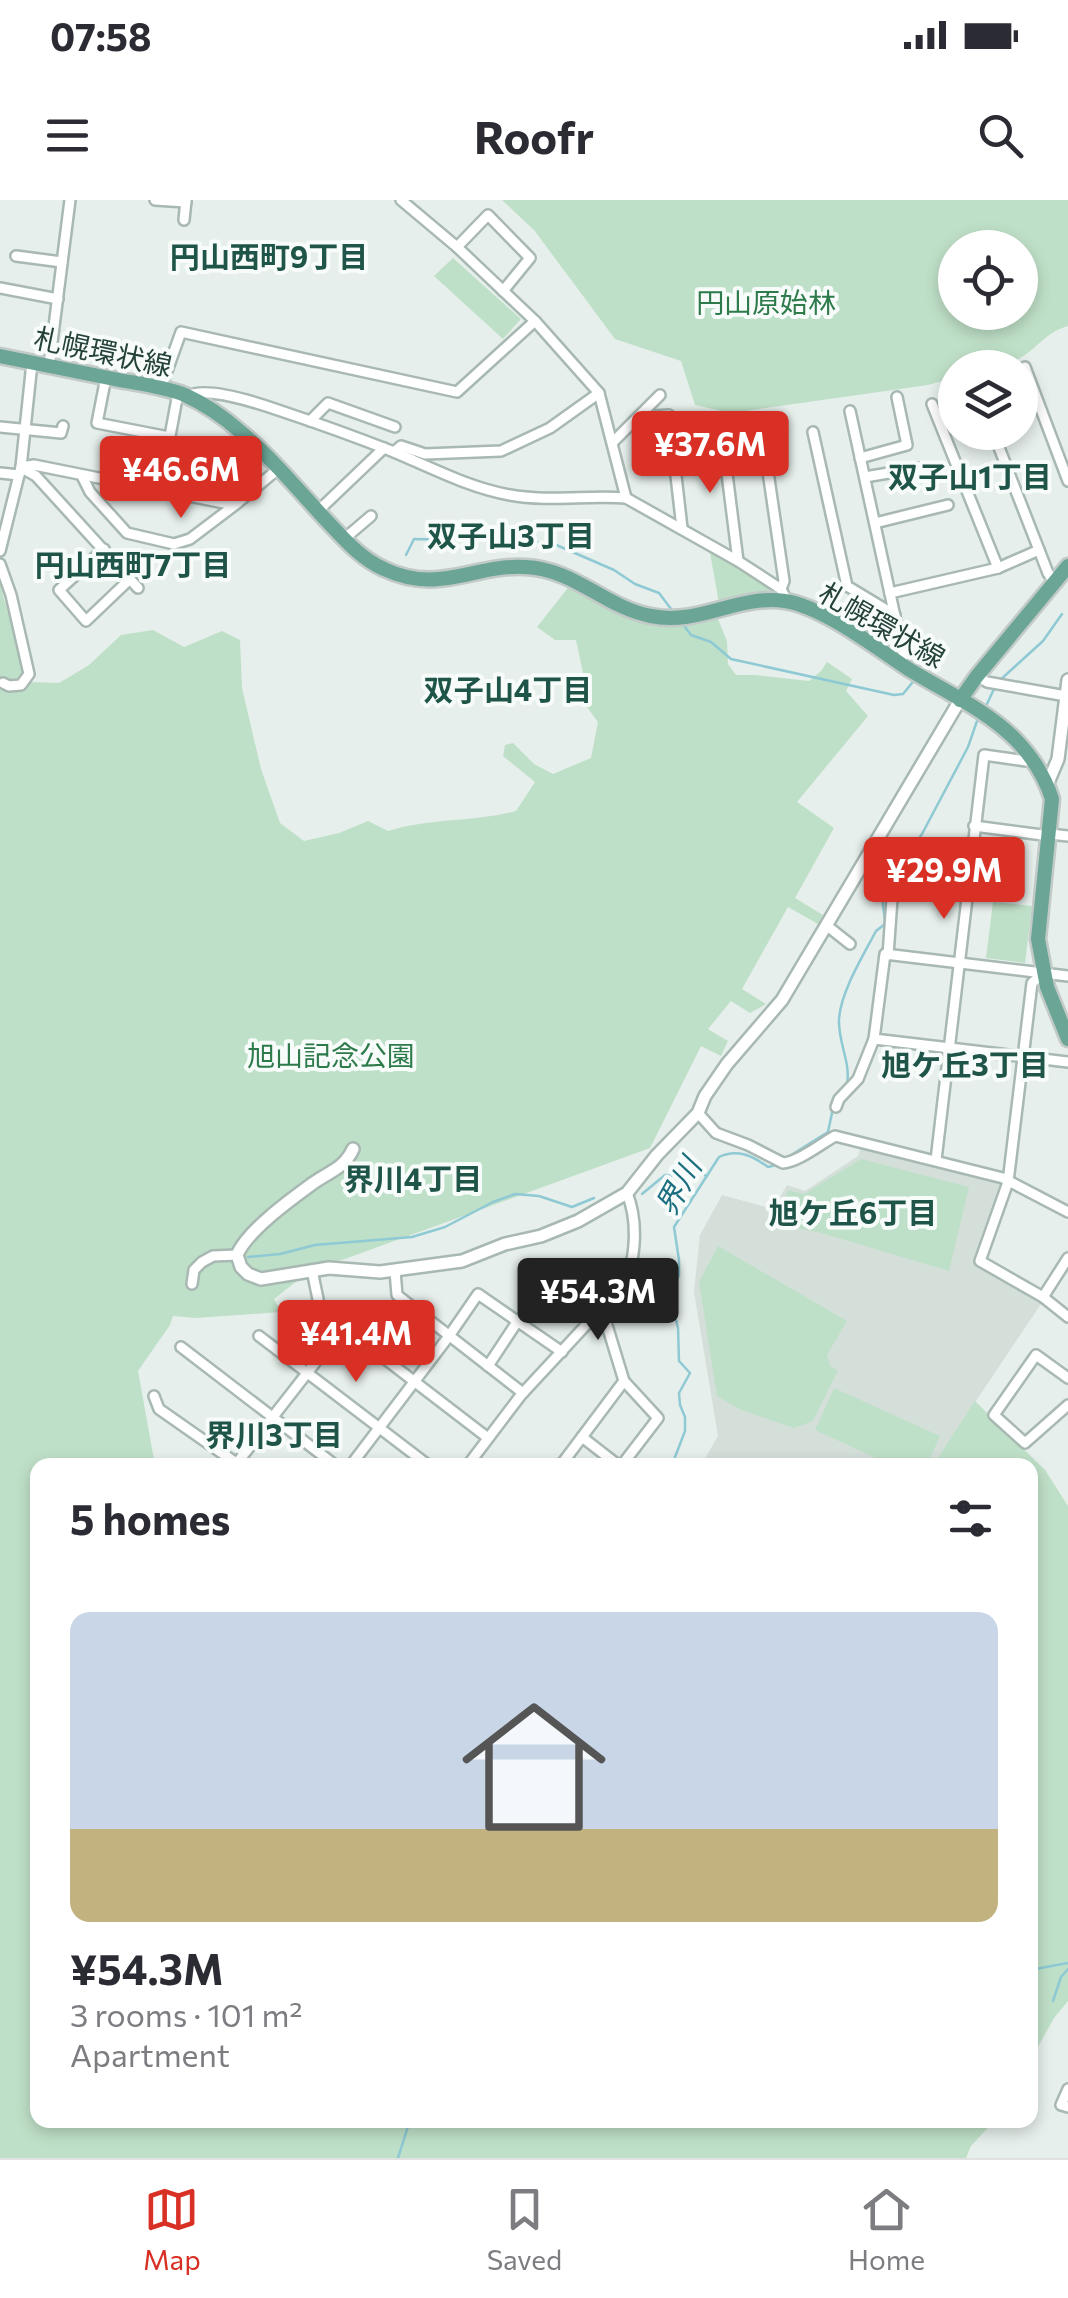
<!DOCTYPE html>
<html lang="en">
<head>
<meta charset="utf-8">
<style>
  :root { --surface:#fff; --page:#f2f2f3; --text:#2b2b33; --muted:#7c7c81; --line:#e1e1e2; --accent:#d93025 }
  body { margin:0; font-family:Commissioner,"Noto Sans JP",sans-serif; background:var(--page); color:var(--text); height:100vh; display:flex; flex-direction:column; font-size:38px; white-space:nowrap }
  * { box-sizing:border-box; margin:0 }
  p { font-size:32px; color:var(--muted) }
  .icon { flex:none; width:55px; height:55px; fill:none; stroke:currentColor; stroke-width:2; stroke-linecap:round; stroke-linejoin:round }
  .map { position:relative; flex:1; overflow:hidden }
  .details { position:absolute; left:30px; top:1258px; width:1008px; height:670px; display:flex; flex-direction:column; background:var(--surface); border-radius:20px; box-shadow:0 5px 15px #0003 }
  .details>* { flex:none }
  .controls { position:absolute; left:938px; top:30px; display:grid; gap:20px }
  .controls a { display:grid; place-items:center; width:100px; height:100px; border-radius:50%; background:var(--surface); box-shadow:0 5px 15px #0003; font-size:50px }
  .price { position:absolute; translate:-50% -85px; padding:0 22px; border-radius:10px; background:var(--accent); color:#fff; font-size:32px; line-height:65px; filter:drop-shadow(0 2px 5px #0008) }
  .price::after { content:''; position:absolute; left:50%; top:60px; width:30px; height:22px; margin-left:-15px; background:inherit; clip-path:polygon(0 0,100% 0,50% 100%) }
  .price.on { background:#222; color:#fff }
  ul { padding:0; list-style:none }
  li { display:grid; align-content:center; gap:20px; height:530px; padding:0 40px }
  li+li { border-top:2px solid var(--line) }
  li span { display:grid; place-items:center; height:310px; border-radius:20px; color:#555 }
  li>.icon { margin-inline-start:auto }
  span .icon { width:180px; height:180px; fill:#fffc; stroke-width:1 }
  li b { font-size:42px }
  h2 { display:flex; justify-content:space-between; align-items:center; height:120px; padding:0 40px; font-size:42px }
  .status { display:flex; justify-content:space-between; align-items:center; height:70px; padding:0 50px; background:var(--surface); direction:ltr }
  .status svg { height:28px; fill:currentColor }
  header { display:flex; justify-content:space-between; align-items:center; height:130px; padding:0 40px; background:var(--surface); font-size:45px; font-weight:700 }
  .tab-bar { display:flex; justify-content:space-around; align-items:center; height:140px; border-top:2px solid var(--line); background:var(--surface); font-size:28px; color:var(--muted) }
  .tab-bar a { display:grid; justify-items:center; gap:5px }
  .tab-bar .on { color:var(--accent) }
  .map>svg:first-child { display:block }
  .built { fill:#d4dfda }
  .green { fill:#bfe0c8; fill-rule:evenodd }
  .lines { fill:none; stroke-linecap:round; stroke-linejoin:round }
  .stream { stroke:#8ec9d4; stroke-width:2.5 }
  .minor-casing { stroke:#a8b8b2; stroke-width:14 }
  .tertiary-casing { stroke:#a8b8b2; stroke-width:16 }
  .primary-casing { stroke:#c2cac8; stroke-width:19 }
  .minor { stroke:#fff; stroke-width:9 }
  .tertiary { stroke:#fff; stroke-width:11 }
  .primary { stroke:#6aa596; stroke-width:14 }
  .labels { text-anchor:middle; stroke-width:8; stroke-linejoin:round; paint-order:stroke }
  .park-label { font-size:28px; fill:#2d7a4b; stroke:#f7fbf9 }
  .street-label { font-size:28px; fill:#24423a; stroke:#f7fbf9 }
  .neighbourhood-label { font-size:30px; font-weight:bold; fill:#1f5548; stroke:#f7fbf9 }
  .water-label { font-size:30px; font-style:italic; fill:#1c6f80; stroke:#f7fbf9 }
</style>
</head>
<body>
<div class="status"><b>07:58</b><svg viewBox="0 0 49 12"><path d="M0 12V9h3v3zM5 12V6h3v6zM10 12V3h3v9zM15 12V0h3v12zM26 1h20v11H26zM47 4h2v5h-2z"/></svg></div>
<header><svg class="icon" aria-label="menu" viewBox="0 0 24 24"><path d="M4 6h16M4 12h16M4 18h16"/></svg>Roofr<svg class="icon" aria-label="search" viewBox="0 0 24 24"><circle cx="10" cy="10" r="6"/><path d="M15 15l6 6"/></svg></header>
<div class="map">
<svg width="1068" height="1958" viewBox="0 0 1068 1958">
  <rect width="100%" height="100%" fill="#e6efeb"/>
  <path class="built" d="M860 949 1000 983 972 1063 1041 1104 933 1265H710L703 1262 718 1236 694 1092 700 1035 722 995 773 1009 787 985 805 991 858 956Z"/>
  <g class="green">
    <path d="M502 0H1068V126C1046 132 1039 147 1020 158 1001 169 976 168 955 168V177L928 185 731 213 695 205 681 161 615 139 534 30ZM955 48H1020V112H955Z"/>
    <path d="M453 58 521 119 503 139 434 76Z"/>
    <path d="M709 347 774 388 773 390 752 393 719 403Z"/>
    <path d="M0 384 27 482 59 483 89 465 121 435 153 430 184 447 222 431 240 440 242 488 261 569 280 623 304 641 339 633 368 621 388 631C429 618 474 622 516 611L535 582 503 556 505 545 513 543 534 564 553 574 591 558 598 522 565 477 583 473 576 440H555L537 427 571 384C632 420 647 432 718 419L727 441 728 464 736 475H756L809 481 821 471 827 462 852 479 846 491 868 516 797 602 834 628 795 698 823 715 818 724 788 707 742 789 766 804 750 813 731 801 708 829 728 841 721 856 701 846 650 948 342 1060 320 1063 274 1099 281 1112 196 1118 173 1116 170 1125 138 1171 155 1265H38V1920H995L971 1946 966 1958H0Z"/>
    <path d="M993 702 1032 706 1025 763 986 758Z"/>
    <path d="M861 959 969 987 949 1071 818 1032 778 1025 788 990 804 994Z"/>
    <path d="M718 1046 847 1121 827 1155 830 1166 838 1170 813 1221 794 1228 741 1210 717 1196 699 1082Z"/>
    <path d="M834 1188 940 1236 927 1265H891L815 1230Z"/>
    <path d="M975 1201 1045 1270 1068 1306V1801L1054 1818 1030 1861V1265H933Z"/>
  </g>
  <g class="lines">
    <g class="stream">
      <path d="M406 355 414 339 522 341 554 344 614 370 635 384 659 393 671 409"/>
      <path d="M685 427 691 435 711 442 731 459 894 495 903 494 912 483"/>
      <path d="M999 481 1043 441 1062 414"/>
      <path d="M986 506 994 489"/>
      <path d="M905 675C916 665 911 646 922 634L968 547 977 521"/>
      <path d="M847 884C851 863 838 842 839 820 840 793 863 756 876 731L885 724C885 704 875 697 896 681"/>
      <path d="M788 957 828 932 833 908"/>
      <path d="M642 994 665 975 680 976 695 971 707 976"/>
      <path d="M248 1057 280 1054 315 1045 412 1037 445 1027 493 1002 515 994 539 996 572 1007 594 998"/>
      <path d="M672 1265 685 1231V1217L680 1205 679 1193 690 1173 679 1161 678 1128 670 1096 679 1075V1060L674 1027 719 957C737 948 753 956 768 967L776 965"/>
      <path d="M1030 1770 1068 1763"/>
      <path d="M1053 1801 1061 1777 1068 1769"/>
      <path d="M398 1958 410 1920"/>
    </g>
    <g class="minor-casing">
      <g id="minor">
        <path d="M155 0 186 2"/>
        <path d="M401 0 457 47 535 121 599 193 626 298 738 361 781 389 787 401"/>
        <path d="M184 20 186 0"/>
        <path d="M457 47 488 15 530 58 503 91"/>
        <path d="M16 56 62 62"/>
        <path d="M0 88 58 99"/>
        <path d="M49 166 70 0"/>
        <path d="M1025 167 1068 281"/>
        <path d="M106 177 97 223 169 237"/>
        <path d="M161 188 181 132 457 192 535 121"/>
        <path d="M188 196C206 186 258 203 278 210 317 223 356 237 394 252 432 268 470 288 510 295 548 302 588 295 626 298"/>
        <path d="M932 204 998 368"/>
        <path d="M850 211 903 453 902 464"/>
        <path d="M638 217 669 215 682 328"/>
        <path d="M310 221 328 203 395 227"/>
        <path d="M761 224 784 381 781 389"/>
        <path d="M721 226 738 361"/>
        <path d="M0 227 61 233 63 226"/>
        <path d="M813 232 847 386 895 415"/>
        <path d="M993 232 1048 373 1054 382"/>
        <path d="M613 242 660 195"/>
        <path d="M394 252 401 246 425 254 501 251 550 228 599 193"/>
        <path d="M860 258 907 245 897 197"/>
        <path d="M21 267 34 265 234 305"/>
        <path d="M22 268 36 276 138 388"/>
        <path d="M0 273 19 275"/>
        <path d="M82 276 90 292 127 333 174 344 190 339 235 305 278 269"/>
        <path d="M865 277 918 268"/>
        <path d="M160 290 178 193"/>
        <path d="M318 311 384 248"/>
        <path d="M875 323 948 305"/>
        <path d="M344 339 371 316"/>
        <path d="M104 349 59 390 86 421 130 379"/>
        <path d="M0 351 21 267 32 163"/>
        <path d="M0 364 11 395 29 474 21 485 9 486 3 483"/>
        <path d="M890 393 998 368 1039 350"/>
        <path d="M977 476 987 482 1066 496"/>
        <path d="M974 626 1050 636"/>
        <path d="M1050 634 1068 636"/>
        <path d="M866 658 903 680 967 689"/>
        <path d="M826 725 850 744"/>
        <path d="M888 755 892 699 905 681"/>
        <path d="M1043 773 885 754 874 839 1068 862"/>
        <path d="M1068 776 1043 773 1032 783 1008 982 980 1061 1043 1097 1068 1117"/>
        <path d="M836 907 839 899 858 879 874 839"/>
        <path d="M698 913 716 933 748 945 783 963C798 962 821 944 835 936L1003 978 1068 1012"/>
        <path d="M936 960 984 555 1026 561 1032 558"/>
        <path d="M312 1070 320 1109 488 1238"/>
        <path d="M395 1071 397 1095 523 1193"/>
        <path d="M192 1084 194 1070 202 1062 213 1056 237 1055"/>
        <path d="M1043 1097 1068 1058"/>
        <path d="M259 1136 428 1265"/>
        <path d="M181 1147 335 1265"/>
        <path d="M488 1166 517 1122"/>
        <path d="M1068 1178 1036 1155 994 1215 1025 1243 1068 1205"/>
        <path d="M154 1196 159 1209 239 1265"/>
        <path d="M582 1237 618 1265"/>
        <path d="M237 1263 343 1127"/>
        <path d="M351 1265 449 1136 478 1094 562 1152"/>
        <path d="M468 1265 521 1195 626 1082C636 1054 638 1021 627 993"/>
        <path d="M561 1265 624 1181 602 1109"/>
        <path d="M622 1265 658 1218 624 1181"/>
        <path d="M1068 1889 1061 1905 1068 1907"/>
      </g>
    </g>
    <g class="tertiary-casing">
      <g id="tertiary">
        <path d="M1047 585 1058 559 1068 480"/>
        <path d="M353 949C344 969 328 972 312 984 290 1000 247 1031 237 1055L241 1067 248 1074 261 1079 329 1068 380 1072 462 1061 505 1044 541 1036 578 1021 627 993 657 955 698 913 705 896 727 864 782 800 960 500"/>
      </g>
    </g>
    <g class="primary-casing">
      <g id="primary">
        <path d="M0 156C40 164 79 172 119 180 141 184 165 187 185 195 205 204 226 219 242 233 273 259 299 291 326 320 343 338 361 359 384 369 439 395 474 364 525 367 575 369 604 407 651 416 699 426 738 394 785 401 824 407 876 448 910 470 946 492 988 511 1017 541 1033 558 1045 577 1052 599L1038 739 1047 787 1068 839"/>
        <path d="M960 500 977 476 1068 366"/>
      </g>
    </g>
    <use href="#minor" class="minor"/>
    <use href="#tertiary" class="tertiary"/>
    <use href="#primary" class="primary"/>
  </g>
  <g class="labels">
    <g class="park-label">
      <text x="766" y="113">円山原始林</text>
      <text x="331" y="866">旭山記念公園</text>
    </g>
    <g class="street-label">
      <text transform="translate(103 152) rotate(12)" y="10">札幌環状線</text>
      <text transform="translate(882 425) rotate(30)" y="10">札幌環状線</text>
    </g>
    <g class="neighbourhood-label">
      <text x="269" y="68">円山西町9丁目</text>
      <text x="970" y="288">双子山1丁目</text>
      <text x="511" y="347">双子山3丁目</text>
      <text x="133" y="376">円山西町7丁目</text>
      <text x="508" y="501">双子山4丁目</text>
      <text x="965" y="876">旭ケ丘3丁目</text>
      <text x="413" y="990">界川4丁目</text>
      <text x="853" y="1024">旭ケ丘6丁目</text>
      <text x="274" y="1246">界川3丁目</text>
    </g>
    <g class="water-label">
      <text transform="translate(679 987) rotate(-61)" y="10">界川</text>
    </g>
  </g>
</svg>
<div class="controls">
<a><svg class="icon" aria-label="locate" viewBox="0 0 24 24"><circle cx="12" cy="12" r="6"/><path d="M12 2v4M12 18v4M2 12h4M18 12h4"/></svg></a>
<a><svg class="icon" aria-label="layers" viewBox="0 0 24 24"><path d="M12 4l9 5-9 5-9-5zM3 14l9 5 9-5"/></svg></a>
</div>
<b class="price" style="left:710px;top:296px">¥37.6M</b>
<b class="price" style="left:181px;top:321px">¥46.6M</b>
<b class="price" style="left:944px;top:722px">¥29.9M</b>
<b class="price on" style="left:598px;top:1143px">¥54.3M</b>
<b class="price" style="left:356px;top:1185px">¥41.4M</b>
<section class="details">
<h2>5 homes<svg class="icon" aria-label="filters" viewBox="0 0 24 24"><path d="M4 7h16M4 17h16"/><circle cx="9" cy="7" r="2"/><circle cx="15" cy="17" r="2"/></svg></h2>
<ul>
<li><span style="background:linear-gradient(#c9d6e8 70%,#c2b280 0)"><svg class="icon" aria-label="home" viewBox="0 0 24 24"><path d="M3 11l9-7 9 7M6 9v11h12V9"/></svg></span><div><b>¥54.3M</b><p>3 rooms · 101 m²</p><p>Apartment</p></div></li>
</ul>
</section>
</div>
<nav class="tab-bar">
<a class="on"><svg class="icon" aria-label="map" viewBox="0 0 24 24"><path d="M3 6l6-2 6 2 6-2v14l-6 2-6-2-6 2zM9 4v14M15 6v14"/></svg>Map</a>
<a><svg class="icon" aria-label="saved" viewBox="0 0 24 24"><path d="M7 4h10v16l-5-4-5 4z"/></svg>Saved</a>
<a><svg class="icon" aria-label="home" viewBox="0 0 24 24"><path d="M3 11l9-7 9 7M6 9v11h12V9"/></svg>Home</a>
</nav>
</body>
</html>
